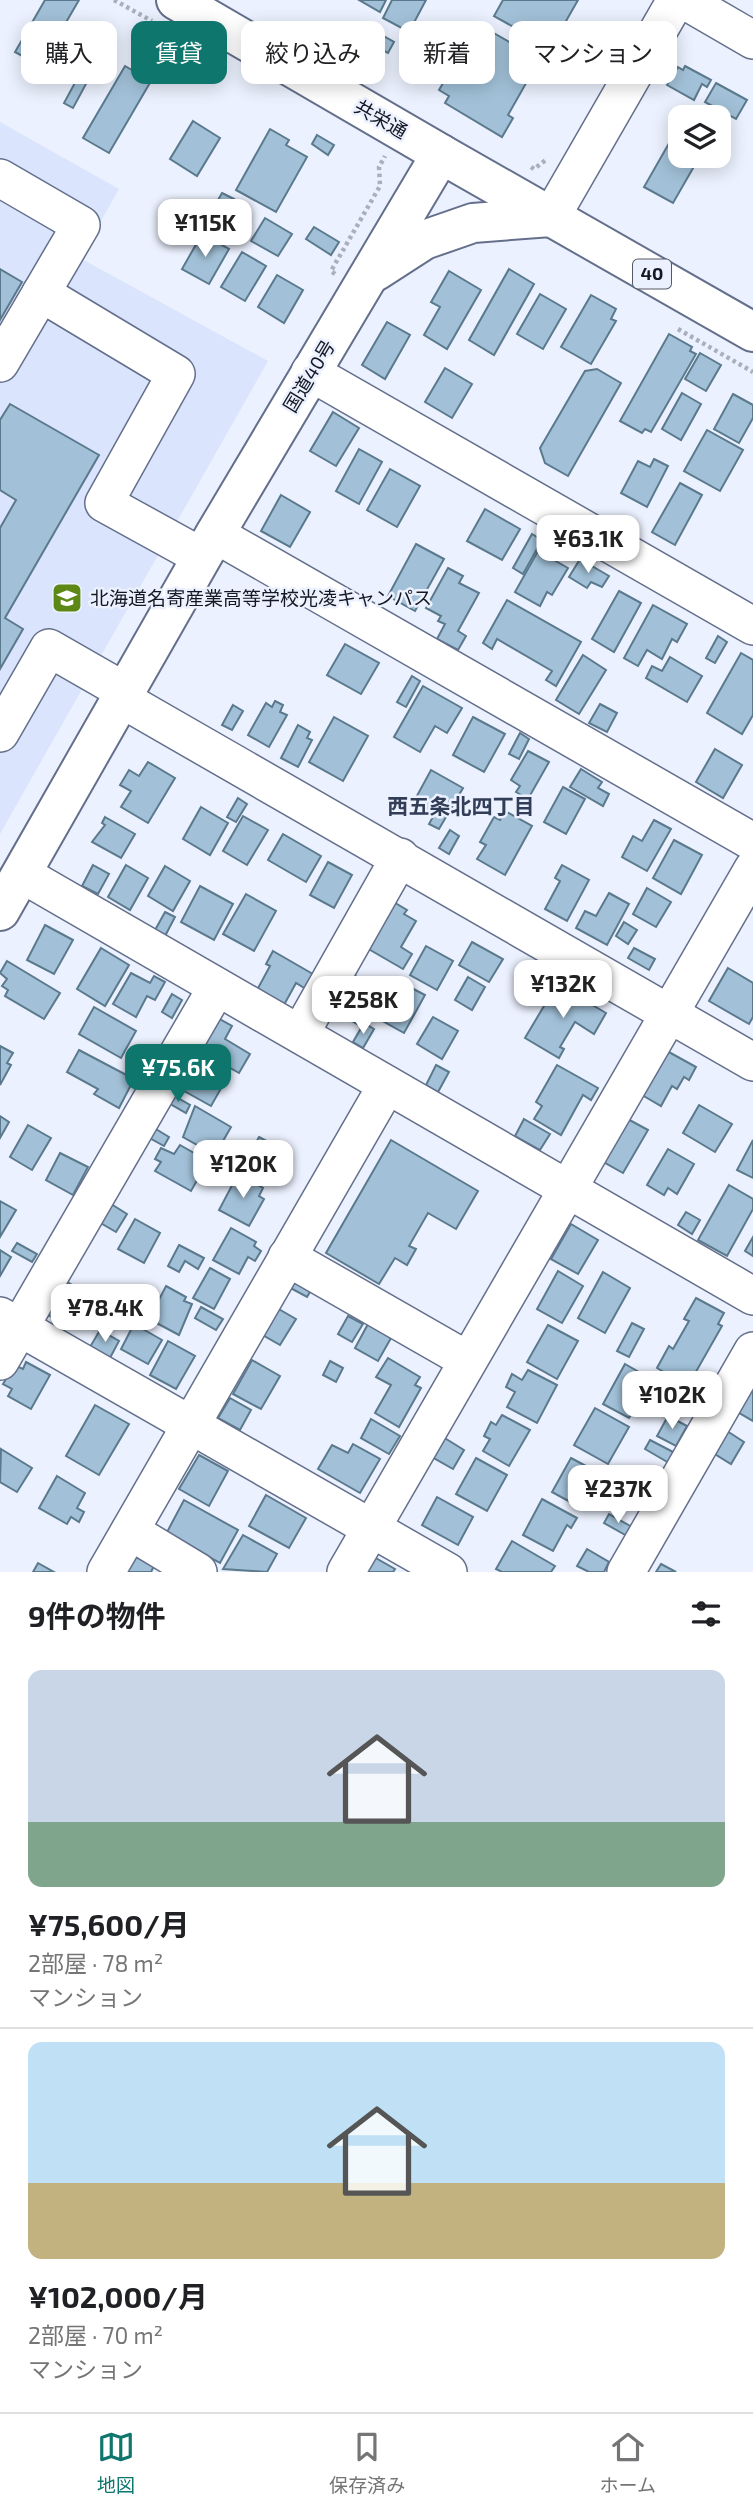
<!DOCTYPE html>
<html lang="ja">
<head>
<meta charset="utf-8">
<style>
  :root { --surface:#fff; --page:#f6f6f6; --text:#202124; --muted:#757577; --line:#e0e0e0; --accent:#0f766e }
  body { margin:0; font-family:"Exo 2","Noto Sans JP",sans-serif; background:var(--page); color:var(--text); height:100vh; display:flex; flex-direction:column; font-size:26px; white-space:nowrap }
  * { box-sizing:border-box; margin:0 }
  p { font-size:23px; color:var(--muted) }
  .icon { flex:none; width:38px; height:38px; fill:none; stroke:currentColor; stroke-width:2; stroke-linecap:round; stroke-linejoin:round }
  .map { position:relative; height:1572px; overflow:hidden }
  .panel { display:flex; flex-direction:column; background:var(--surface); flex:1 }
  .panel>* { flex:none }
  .banner { position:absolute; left:21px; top:21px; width:712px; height:63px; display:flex; gap:14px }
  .fabs { position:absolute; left:668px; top:105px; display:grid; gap:14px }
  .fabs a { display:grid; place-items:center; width:63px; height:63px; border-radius:14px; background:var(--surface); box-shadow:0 4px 18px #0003; font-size:35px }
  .price { position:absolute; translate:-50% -60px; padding:0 16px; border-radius:14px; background:#fff; color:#222; font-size:23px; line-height:46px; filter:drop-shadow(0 2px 4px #0008) }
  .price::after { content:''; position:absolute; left:50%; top:42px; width:21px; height:16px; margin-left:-10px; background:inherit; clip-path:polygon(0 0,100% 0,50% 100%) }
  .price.selected { background:var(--accent); color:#fff }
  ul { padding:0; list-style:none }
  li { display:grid; align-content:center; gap:14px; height:371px; padding:0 28px }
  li+li { border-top:2px solid var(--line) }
  li span { display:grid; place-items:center; height:217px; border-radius:14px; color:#555 }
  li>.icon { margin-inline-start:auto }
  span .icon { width:126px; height:126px; fill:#fffc; stroke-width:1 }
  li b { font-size:30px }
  h2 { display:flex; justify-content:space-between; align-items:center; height:84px; padding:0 28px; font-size:30px }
  .chip { padding:0 24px; border-radius:14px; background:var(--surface); box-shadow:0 4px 18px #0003; font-size:24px; line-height:63px }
  .chip.selected { background:var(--accent); color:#fff }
  .tabs { display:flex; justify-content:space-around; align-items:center; height:98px; border-top:2px solid var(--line); background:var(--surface); font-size:19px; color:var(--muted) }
  .tabs a { display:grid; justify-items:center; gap:4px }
  .tabs .selected { color:var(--accent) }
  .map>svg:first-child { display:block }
  .built { fill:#dae4fc }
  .building { fill:#a2c1d8; stroke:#5b798d; stroke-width:2 }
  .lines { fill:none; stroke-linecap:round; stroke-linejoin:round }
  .minor-casing { stroke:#636f8b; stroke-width:40 }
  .major-casing { stroke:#636f8b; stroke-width:42 }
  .highway-casing { stroke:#636f8b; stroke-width:42 }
  .path { stroke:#a9afbb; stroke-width:4.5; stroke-dasharray:3.5 3.5; stroke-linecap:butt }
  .minor { stroke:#fff; stroke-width:37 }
  .major { stroke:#fff; stroke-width:38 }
  .highway { stroke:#fff; stroke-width:38 }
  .labels { text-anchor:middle; stroke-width:5; stroke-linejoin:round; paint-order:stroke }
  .shield { fill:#ebf1fe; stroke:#545965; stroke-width:2 }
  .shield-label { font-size:18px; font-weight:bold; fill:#141823 }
  .street-label { font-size:19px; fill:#141823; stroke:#ebf1fe }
  .poi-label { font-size:19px; fill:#141823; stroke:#ebf1fe; text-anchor:start }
  .neighbourhood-label { font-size:21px; font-weight:bold; fill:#323d57; stroke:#ebf1fe }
</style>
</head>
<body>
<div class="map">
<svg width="753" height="1572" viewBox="0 0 753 1572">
  <rect width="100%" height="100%" fill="#ebf1fe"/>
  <path class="built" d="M0 122 119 189 80 258 268 361 0 834Z"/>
  <g class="building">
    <path d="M45 0H79L36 74 24 66 28 59 15 52Z"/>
    <path d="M359 0H386L380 12Z"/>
    <path d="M392 0H426L409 32 383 18Z"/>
    <path d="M503 0H578L566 21 582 30 569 54 544 40 542 43 494 16Z"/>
    <path d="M478 24 534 56 523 75 529 78 508 115 513 118 502 137 445 103 449 96 439 90Z"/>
    <path d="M380 34 394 42 388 53 374 46Z"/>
    <path d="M84 66 93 71 73 108 64 103Z"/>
    <path d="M125 66 151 81 109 153 83 138Z"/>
    <path d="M685 66 711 80 707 87 702 84 694 100 667 85 678 67 683 70Z"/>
    <path d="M716 83 747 100 736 119 705 102Z"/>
    <path d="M193 121 220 138 197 176 170 159Z"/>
    <path d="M270 129 289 140 286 145 307 157 276 212 236 190Z"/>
    <path d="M676 131 681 133V156H700L673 203 644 187Z"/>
    <path d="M317 135 334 145 328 155 312 144Z"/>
    <path d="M222 193 234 199 213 235 202 228Z"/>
    <path d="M265 218 292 234 278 256 251 241Z"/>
    <path d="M314 227 339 242 331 255 306 239Z"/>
    <path d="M202 234 229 249 209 284 182 269Z"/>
    <path d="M242 252 266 266 245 301 221 287Z"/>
    <path d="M0 269 22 282 0 320Z"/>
    <path d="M509 269 534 284 494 355 469 340Z"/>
    <path d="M449 271 481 290 447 349 424 335 440 307 431 302Z"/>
    <path d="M277 275 303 290 284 323 258 307Z"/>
    <path d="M540 294 566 309 543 349 517 334Z"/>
    <path d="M591 295 616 309 611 319 616 321 591 364 561 347Z"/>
    <path d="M387 322 410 335 385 379 362 365Z"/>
    <path d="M669 334 692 347 690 351 696 354 651 432 645 429 642 433 620 421Z"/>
    <path d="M700 353 721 365 706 391 685 379Z"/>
    <path d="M445 368 472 384 452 418 425 402Z"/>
    <path d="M597 369 621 383 568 476 545 463 540 448 585 371Z"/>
    <path d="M682 393 701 404 681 440 662 429Z"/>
    <path d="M733 394 753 405V418L739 443 714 429Z"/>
    <path d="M10 404 99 455 5 618 23 629 0 669V528L16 500 0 490V420Z"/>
    <path d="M333 412 359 428 336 466 310 451Z"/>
    <path d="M707 430 743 450 720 491 684 471Z"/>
    <path d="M359 449 382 462 359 504 336 491Z"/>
    <path d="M654 459 668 466 647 507 621 493 638 461 650 467Z"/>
    <path d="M390 469 420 486 397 527 367 510Z"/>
    <path d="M680 483 702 495 675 545 652 532Z"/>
    <path d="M281 495 310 512 290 547 261 531Z"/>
    <path d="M485 509 520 529 502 560 467 541Z"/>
    <path d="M532 534 542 540 523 574 513 568Z"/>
    <path d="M416 544 444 559 415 611 388 596Z"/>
    <path d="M538 551 568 568 552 595 547 592 540 606 515 592Z"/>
    <path d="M580 559 609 576 602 587 591 582 587 588 569 577Z"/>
    <path d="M448 568 463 576 459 583 479 593 458 631 466 636 458 650 437 639 445 624 438 621 441 616 426 608Z"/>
    <path d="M619 591 641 603 614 652 592 639Z"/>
    <path d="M507 600 581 642 556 686 546 680 552 671 497 639 492 649 483 643Z"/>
    <path d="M653 605 687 624 677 642 672 639 662 659 647 650 638 666 624 658Z"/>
    <path d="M718 636 727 642 715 663 706 658Z"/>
    <path d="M345 644 379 663 361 694 327 675Z"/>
    <path d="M741 653 753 660V715L742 734 707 713Z"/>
    <path d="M583 655 606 670 579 714 556 700Z"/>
    <path d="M670 657 702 676 687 702 646 678 652 666 662 671Z"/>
    <path d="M412 676 420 681 406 707 397 702Z"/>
    <path d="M423 686 462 708 447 733 435 726 420 752 394 737Z"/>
    <path d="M275 701 283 705 280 712 287 715 269 747 248 735 266 703 272 707Z"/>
    <path d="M600 704 617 713 607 732 589 723Z"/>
    <path d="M233 705 243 711 232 730 222 725Z"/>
    <path d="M334 717 368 736 343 781 309 762Z"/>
    <path d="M473 717 505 734 484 772 453 755Z"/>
    <path d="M298 725 310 732 307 738 312 740 298 767 281 758Z"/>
    <path d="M520 733 529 739 519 759 509 754Z"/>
    <path d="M715 749 742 765 723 798 696 782Z"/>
    <path d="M528 751 549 762 528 799 516 792 520 786 511 780Z"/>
    <path d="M148 762 175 778 148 823 121 807 131 791 120 785 129 770 139 776Z"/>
    <path d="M581 769 602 782 598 788 609 794 603 806 570 787Z"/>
    <path d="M431 770 463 788 439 829 429 824 434 815 413 803Z"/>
    <path d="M563 787 585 799 566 834 544 822Z"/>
    <path d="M238 798 247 804 236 822 227 817Z"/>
    <path d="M201 807 228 823 210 855 183 839Z"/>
    <path d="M505 811 532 826 505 875 477 859 486 845 480 842 494 817 500 820Z"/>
    <path d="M243 816 268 830 247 865 223 851Z"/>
    <path d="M105 817 135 834 121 858 92 842 105 825 102 823Z"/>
    <path d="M654 820 671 829 647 871 622 857 633 836 642 841Z"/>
    <path d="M450 830 459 836 449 854 439 848Z"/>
    <path d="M283 834 321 856 306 882 268 860Z"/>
    <path d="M674 840 702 855 681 894 653 878Z"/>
    <path d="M328 862 352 875 334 908 310 895Z"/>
    <path d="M93 865 109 874 98 894 82 886Z"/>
    <path d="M126 865 148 878 130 910 108 897Z"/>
    <path d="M562 865 589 880 567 921 545 909 560 881 555 878Z"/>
    <path d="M165 866 190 881 173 911 148 896Z"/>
    <path d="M200 886 233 904 214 940 181 922Z"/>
    <path d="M647 888 671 902 656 927 633 914Z"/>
    <path d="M609 893 629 904 607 945 576 928 585 911 596 916Z"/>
    <path d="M246 894 276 911 254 951 223 934Z"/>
    <path d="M392 901 407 910 404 914 416 921 401 947 412 954 403 969 365 947Z"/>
    <path d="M165 912 175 917 164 938 154 932Z"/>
    <path d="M624 922 637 930 628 944 616 936Z"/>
    <path d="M45 925 73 940 54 974 27 960Z"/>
    <path d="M472 942 503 959 489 982 459 965Z"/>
    <path d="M426 946 453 961 437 990 410 975Z"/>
    <path d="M101 948 129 965 105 1006 77 989Z"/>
    <path d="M634 948 655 959 649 970 628 958Z"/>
    <path d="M273 951 318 977 309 991 296 983 284 1005 257 990 270 966 266 964Z"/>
    <path d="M7 961 60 993 44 1019 5 996 8 990 2 986 7 979 0 973Z"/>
    <path d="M728 968 753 983V1017L749 1024 709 1001Z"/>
    <path d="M131 973 150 983 154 976 165 982 155 1000 147 996 136 1017 113 1004Z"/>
    <path d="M352 974 378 989 357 1024 332 1009Z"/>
    <path d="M468 977 485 987 472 1010 455 1000Z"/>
    <path d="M402 983 425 995 404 1033 381 1020Z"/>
    <path d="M557 984 606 1013 594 1034 575 1022 560 1047 564 1049 559 1058 525 1038Z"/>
    <path d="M172 994 182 1000 172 1018 162 1012Z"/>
    <path d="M94 1007 136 1031 121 1058 79 1034Z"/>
    <path d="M214 1016 232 1026 225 1039 250 1054 239 1073 195 1048Z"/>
    <path d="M433 1017 458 1031 442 1059 417 1044Z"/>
    <path d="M364 1023 374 1029 363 1048 353 1042Z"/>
    <path d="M0 1046 13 1053 7 1063 11 1065 0 1085Z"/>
    <path d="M79 1050 134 1079 119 1108 94 1094 98 1089 67 1072Z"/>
    <path d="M667 1051 696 1067 689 1080 684 1077 677 1089 672 1086 661 1106 642 1095Z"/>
    <path d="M191 1054 228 1076 211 1106 179 1088Z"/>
    <path d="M436 1065 449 1072 438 1092 426 1085Z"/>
    <path d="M557 1065 598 1088 591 1100 583 1095 561 1135 534 1119 542 1106 536 1102Z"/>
    <path d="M171 1094 190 1105 186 1113 167 1102Z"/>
    <path d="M699 1105 732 1124 715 1152 683 1133Z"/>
    <path d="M195 1106 231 1127 215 1155 183 1137Z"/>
    <path d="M0 1116 9 1122 0 1138Z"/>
    <path d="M624 1117 648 1130 623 1173 600 1160Z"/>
    <path d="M524 1119 550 1134 540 1150 515 1136Z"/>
    <path d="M28 1125 51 1138 32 1170 10 1157Z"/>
    <path d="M151 1126 169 1137 164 1146 146 1136Z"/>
    <path d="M259 1137 283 1150 268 1175 245 1162Z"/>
    <path d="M391 1140 478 1191 456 1229 428 1213 409 1246 416 1249 407 1265 395 1258 379 1284 326 1253Z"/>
    <path d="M753 1140V1178L737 1170Z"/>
    <path d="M180 1145 208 1161 191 1191 155 1171 161 1162 155 1159 161 1148 174 1154Z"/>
    <path d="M668 1149 694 1164 677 1194 668 1188 664 1195 647 1185Z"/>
    <path d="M60 1153 88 1167 73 1195 46 1180Z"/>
    <path d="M238 1174 263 1188 259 1196 264 1199 249 1226 219 1210Z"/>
    <path d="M729 1185 753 1199V1209L727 1256 698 1240Z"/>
    <path d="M0 1201 16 1210 0 1237Z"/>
    <path d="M108 1202 127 1214 116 1232 97 1221Z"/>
    <path d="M686 1212 700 1220 692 1234 678 1225Z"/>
    <path d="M135 1219 160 1233 144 1263 118 1249Z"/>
    <path d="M571 1224 598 1240 578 1274 551 1259Z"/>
    <path d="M231 1228 256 1242 254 1246 261 1251 255 1261 248 1257 239 1274 213 1260Z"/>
    <path d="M753 1237V1256L745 1251Z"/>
    <path d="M17 1243 37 1254 32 1262 12 1251Z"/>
    <path d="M179 1245 204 1258 198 1269 185 1261 179 1272 168 1266Z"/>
    <path d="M0 1250 11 1257 0 1276Z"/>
    <path d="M210 1268 230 1279 214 1309 193 1298Z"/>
    <path d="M558 1271 583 1286 562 1323 537 1309Z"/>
    <path d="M603 1272 630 1288 605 1333 578 1318Z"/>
    <path d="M291 1274 313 1287 307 1297 285 1285Z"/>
    <path d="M64 1280 89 1295 70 1328 45 1313Z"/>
    <path d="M166 1286 186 1297 184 1301 192 1304 179 1335 149 1319Z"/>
    <path d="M696 1298 724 1313 718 1324 722 1326 693 1377 689 1375 684 1384 657 1368 669 1346 673 1349 689 1321 684 1319Z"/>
    <path d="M270 1304 296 1319 280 1345 254 1330Z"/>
    <path d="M201 1307 223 1319 216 1330 195 1318Z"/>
    <path d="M348 1316 363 1324 352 1342 338 1334Z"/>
    <path d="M632 1323 644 1329 629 1357 617 1351Z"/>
    <path d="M134 1324 162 1340 148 1364 121 1349Z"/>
    <path d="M368 1324 391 1338 378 1361 355 1348Z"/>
    <path d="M548 1325 578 1341 557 1379 527 1362Z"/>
    <path d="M100 1330 119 1341 110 1358 90 1347Z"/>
    <path d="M168 1341 195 1356 176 1389 150 1375Z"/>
    <path d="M388 1358 420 1377 415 1385 421 1388 399 1427 375 1413 391 1385 376 1377Z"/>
    <path d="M252 1360 280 1376 261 1409 233 1394Z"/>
    <path d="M330 1361 343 1368 336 1382 323 1375Z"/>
    <path d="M26 1362 50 1375 31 1409 8 1396 12 1389 3 1384 14 1365 23 1369Z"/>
    <path d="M625 1364 651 1379 647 1387 651 1389 646 1399 641 1397 629 1418 603 1404Z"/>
    <path d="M528 1370 557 1385 537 1423 507 1407 515 1392 506 1387 512 1374 522 1380Z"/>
    <path d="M753 1383V1421L734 1410Z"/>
    <path d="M230 1398 251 1410 240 1430 218 1418Z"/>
    <path d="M95 1405 129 1424 99 1475 66 1456Z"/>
    <path d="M595 1408 629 1427 608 1464 574 1445Z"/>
    <path d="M502 1415 530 1430 509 1466 483 1451 490 1439 484 1436 491 1422 496 1425Z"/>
    <path d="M668 1416 687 1426 676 1446 657 1436Z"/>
    <path d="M371 1419 400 1436 389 1454 361 1438Z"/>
    <path d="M727 1431 744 1442 731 1464 713 1453Z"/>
    <path d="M443 1437 464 1450 453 1469 432 1457Z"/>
    <path d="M650 1440 675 1453 669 1463 645 1449Z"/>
    <path d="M353 1444 380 1459 360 1493 318 1469 332 1445 348 1453Z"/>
    <path d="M1 1449 32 1468 17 1492 0 1482Z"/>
    <path d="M199 1455 228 1471 209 1506 179 1489Z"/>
    <path d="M476 1458 507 1475 487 1511 456 1494Z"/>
    <path d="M571 1458 599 1473 581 1508 552 1492Z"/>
    <path d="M633 1470 657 1485 652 1493 628 1478Z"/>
    <path d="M57 1476 85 1493 77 1508 84 1512 79 1522 71 1517 67 1524 39 1508Z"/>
    <path d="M266 1495 306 1518 289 1548 249 1526Z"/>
    <path d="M437 1497 473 1517 458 1545 422 1525Z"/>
    <path d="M542 1499 577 1518 571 1528 567 1525 553 1551 523 1535Z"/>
    <path d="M184 1500 238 1530 220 1563 166 1534Z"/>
    <path d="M609 1514 632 1527 627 1536 604 1523Z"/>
    <path d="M243 1535 277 1554 267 1572 223 1569Z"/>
    <path d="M512 1541 555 1566 551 1572H502L496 1569Z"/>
    <path d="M587 1549 609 1562 604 1572H589L577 1566Z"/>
    <path d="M133 1555 154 1566 151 1572H123Z"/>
    <path d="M374 1557 395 1569 393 1572H366Z"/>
    <path d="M38 1563 54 1572H33Z"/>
    <path d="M661 1564 676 1572H656Z"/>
  </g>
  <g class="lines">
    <g class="minor-casing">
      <g id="minor">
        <path d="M684 0 753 40"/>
        <path d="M0 178 81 225 0 363"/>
        <path d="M551 217 676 0"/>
        <path d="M41 293 176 374 104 503 202 557"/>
        <path d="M310 372 753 626"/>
        <path d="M215 534 753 842"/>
        <path d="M120 698 753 1062"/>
        <path d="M0 733 49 648 124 691"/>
        <path d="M22 874 753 1296"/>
        <path d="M300 1034 400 857"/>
        <path d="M287 1257 467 1360"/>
        <path d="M0 1316 448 1572"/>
        <path d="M0 1361 217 987"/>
        <path d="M130 1531 198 1572"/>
        <path d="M106 1572 387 1085"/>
        <path d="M346 1572 753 869"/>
        <path d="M626 1572 753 1351"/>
      </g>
    </g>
    <g class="major-casing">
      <path id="major" d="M176 0 441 154"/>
    </g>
    <g class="highway-casing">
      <g id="highway">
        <path d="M376 271 424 240 473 223 551 217"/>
        <path d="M0 911 215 534 441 154 753 332"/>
      </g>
    </g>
    <g class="path">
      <path d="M114 0 152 21"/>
      <path d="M531 167 534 169 547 159"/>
      <path d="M335 274 331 271 380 186 379 167 385 156"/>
      <path d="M678 329 753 372"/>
    </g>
    <use href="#minor" class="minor"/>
    <use href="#major" class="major"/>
    <use href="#highway" class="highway"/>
  </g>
  <defs>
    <g id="school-square" transform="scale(1.575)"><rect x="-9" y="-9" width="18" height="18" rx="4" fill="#5e8816" stroke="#ebf1fe"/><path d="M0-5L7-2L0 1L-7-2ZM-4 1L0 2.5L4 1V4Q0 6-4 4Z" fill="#fff"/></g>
  </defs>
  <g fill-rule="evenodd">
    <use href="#school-square" x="67" y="598"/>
  </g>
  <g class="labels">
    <rect class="shield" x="633" y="259.5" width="38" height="29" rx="5"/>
    <g class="shield-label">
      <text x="652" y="280">40</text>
    </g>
    <g class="street-label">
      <text transform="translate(381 119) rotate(30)" y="7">共栄通</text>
      <text transform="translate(309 376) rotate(-59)" y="7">国道40号</text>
    </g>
    <g class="poi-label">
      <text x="90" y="605">北海道名寄産業高等学校光凌キャンパス</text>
    </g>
    <g class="neighbourhood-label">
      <text x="461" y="814">西五条北四丁目</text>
    </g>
  </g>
</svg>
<div class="fabs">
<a><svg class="icon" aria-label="layers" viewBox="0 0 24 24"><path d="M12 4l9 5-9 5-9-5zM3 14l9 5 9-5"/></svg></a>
</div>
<b class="price" style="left:205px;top:259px">¥115K</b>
<b class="price" style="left:588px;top:575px">¥63.1K</b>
<b class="price" style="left:563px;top:1020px">¥132K</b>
<b class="price" style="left:363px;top:1036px">¥258K</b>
<b class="price selected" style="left:178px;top:1104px">¥75.6K</b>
<b class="price" style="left:243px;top:1200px">¥120K</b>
<b class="price" style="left:105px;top:1344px">¥78.4K</b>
<b class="price" style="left:672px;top:1431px">¥102K</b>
<b class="price" style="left:618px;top:1525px">¥237K</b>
<div class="banner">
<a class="chip">購入</a>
<a class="chip selected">賃貸</a>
<a class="chip">絞り込み</a>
<a class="chip">新着</a>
<a class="chip">マンション</a>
</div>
</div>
<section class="panel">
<h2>9件の物件<svg class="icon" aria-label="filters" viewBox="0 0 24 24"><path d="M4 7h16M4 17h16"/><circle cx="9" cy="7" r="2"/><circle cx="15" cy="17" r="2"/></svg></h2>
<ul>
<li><span style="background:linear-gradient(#c9d6e8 70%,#7fa58c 0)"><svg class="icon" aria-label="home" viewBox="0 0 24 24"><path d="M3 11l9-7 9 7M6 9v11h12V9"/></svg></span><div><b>¥75,600/月</b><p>2部屋 · 78 m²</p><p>マンション</p></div></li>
<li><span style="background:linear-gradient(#bfe0f5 65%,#c2b280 0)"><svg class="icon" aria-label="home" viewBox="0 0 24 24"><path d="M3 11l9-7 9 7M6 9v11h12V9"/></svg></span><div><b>¥102,000/月</b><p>2部屋 · 70 m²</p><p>マンション</p></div></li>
</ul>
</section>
<nav class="tabs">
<a class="selected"><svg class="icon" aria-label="map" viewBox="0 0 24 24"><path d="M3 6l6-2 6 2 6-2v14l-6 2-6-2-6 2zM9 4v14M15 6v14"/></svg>地図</a>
<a><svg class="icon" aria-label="saved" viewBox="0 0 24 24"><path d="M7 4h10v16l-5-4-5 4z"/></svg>保存済み</a>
<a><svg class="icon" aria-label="home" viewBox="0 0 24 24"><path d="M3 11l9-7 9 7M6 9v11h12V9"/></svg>ホーム</a>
</nav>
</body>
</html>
